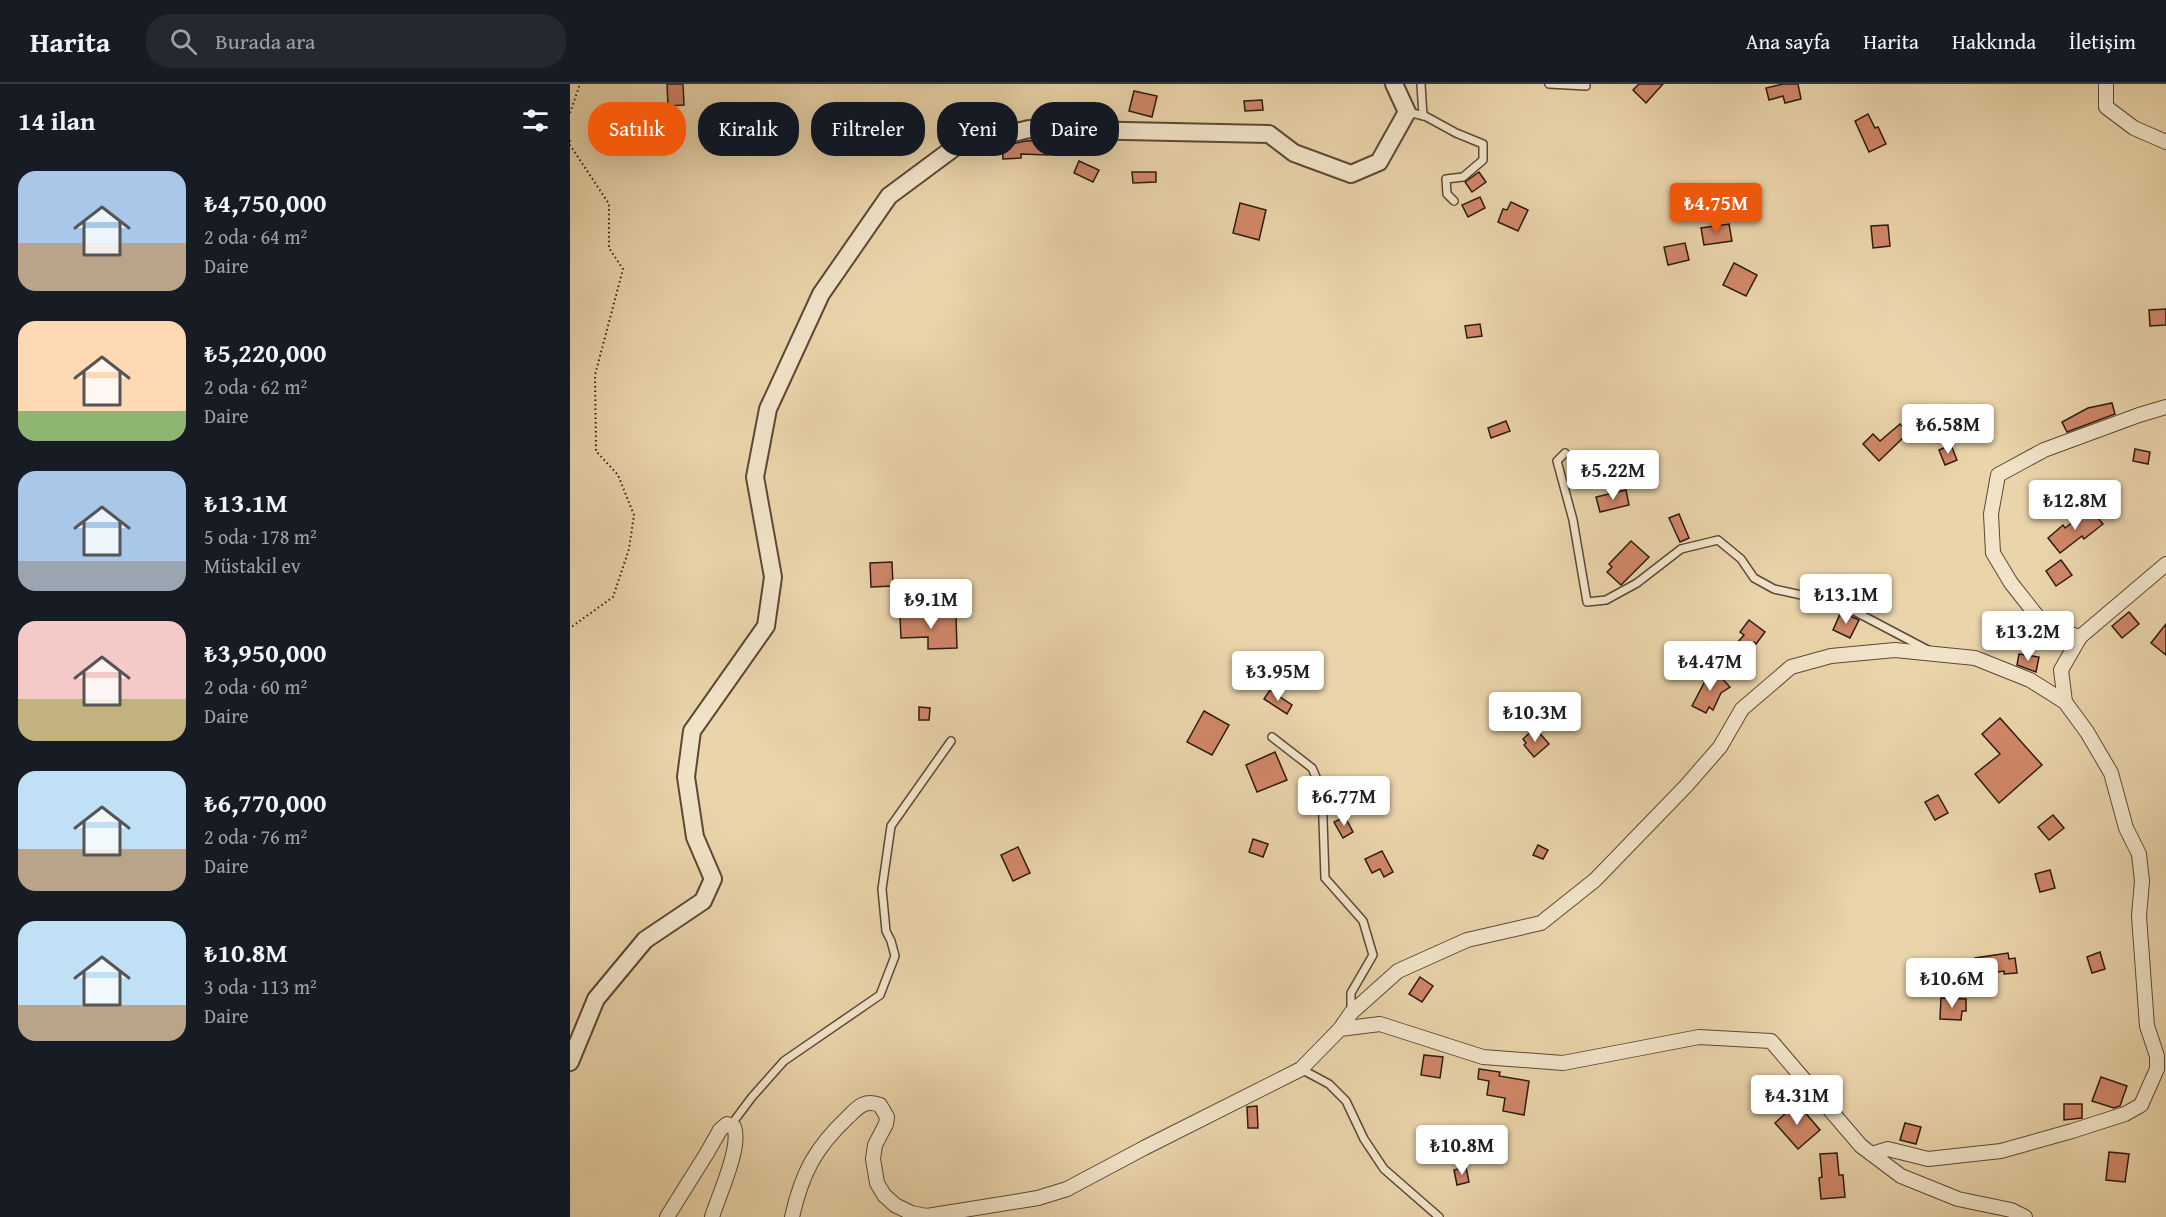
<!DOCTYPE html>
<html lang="tr">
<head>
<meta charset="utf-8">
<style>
  :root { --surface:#171b24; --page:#242831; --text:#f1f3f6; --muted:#9ea1a6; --line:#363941; --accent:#ea580c }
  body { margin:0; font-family:"Gentium Book Plus",serif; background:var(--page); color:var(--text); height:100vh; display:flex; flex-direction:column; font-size:22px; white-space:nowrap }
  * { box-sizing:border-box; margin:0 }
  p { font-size:20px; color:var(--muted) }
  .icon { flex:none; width:33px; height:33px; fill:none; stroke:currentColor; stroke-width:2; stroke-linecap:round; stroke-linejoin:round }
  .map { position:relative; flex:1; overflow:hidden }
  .drawer { display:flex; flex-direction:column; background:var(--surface); width:570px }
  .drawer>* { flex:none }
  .hud { position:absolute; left:18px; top:18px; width:570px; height:54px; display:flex; gap:12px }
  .price { position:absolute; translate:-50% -51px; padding:0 14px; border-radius:6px; background:#fff; color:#222; font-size:20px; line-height:39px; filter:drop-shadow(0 2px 3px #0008) }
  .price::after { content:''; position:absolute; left:50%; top:36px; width:18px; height:14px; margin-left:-9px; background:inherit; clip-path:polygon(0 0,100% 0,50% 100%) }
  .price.selected { background:var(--accent); color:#fff }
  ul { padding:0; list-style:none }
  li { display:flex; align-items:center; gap:18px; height:150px; padding:0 18px }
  li span { display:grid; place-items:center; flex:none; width:168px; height:120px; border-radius:18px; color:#555 }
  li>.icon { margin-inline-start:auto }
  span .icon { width:72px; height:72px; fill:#fffc; stroke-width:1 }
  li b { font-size:26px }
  h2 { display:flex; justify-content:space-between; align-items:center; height:72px; padding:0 18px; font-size:26px }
  .pill { padding:0 21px; border-radius:24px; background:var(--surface); box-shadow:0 6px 24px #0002; font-size:21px; line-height:54px }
  .pill.selected { background:var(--accent); color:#fff }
  header { display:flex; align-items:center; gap:36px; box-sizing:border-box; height:84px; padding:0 30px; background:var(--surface); border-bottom:2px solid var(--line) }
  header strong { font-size:28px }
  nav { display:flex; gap:33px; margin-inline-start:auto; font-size:21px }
  .search { width:420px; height:54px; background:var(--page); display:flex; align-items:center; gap:15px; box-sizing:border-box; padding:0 21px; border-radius:24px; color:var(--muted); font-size:22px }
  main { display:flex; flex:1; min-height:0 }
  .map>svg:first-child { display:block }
  .building { fill:#d08768; stroke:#2d1a10; stroke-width:1.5 }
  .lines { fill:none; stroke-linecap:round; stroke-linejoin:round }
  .service-casing { stroke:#5c4836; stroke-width:10 }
  .minor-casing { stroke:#5c4836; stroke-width:16 }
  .tertiary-casing { stroke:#5c4836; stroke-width:20 }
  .path { stroke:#2d1a10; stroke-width:2; stroke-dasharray:1.5 3; stroke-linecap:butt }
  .service { stroke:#f1e3c8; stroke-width:7 }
  .minor { stroke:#f1e3c8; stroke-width:14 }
  .tertiary { stroke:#f1e3c8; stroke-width:16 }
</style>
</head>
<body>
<header>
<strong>Harita</strong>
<div class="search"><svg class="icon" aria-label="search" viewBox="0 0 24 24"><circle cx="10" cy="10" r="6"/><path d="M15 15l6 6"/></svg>Burada ara</div>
<nav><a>Ana sayfa</a><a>Harita</a><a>Hakkında</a><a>İletişim</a></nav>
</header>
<main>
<section class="drawer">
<h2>14 ilan<svg class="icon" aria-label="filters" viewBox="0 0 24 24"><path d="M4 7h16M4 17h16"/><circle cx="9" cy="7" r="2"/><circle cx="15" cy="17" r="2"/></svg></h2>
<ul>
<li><span style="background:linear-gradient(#a9c7e8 60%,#b9a48a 0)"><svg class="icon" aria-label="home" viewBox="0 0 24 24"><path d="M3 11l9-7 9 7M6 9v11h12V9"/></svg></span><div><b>₺4,750,000</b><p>2 oda · 64 m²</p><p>Daire</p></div></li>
<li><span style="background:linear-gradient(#ffd9b3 75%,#8fb573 0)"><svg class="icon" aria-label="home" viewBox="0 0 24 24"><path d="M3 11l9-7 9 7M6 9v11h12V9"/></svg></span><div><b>₺5,220,000</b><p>2 oda · 62 m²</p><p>Daire</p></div></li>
<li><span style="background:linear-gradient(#a9c7e8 75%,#9aa5b1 0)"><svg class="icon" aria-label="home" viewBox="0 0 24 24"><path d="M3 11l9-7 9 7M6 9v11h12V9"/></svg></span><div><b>₺13.1M</b><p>5 oda · 178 m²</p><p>Müstakil ev</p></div></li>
<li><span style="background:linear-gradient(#f6c9c9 65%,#c2b280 0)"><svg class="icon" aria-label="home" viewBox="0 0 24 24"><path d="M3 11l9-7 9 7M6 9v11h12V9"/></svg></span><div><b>₺3,950,000</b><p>2 oda · 60 m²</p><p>Daire</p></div></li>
<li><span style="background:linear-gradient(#bfe0f5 65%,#b9a48a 0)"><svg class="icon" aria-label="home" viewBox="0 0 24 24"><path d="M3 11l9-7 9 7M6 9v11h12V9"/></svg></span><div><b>₺6,770,000</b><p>2 oda · 76 m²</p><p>Daire</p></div></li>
<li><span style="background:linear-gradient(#bfe0f5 70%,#b9a48a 0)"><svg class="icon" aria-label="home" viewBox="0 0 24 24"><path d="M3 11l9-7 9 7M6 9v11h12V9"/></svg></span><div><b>₺10.8M</b><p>3 oda · 113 m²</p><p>Daire</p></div></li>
</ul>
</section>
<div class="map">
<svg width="1596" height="1133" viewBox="0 0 1596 1133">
  <rect width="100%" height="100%" fill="#ead4aa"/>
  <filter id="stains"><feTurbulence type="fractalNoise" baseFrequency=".00333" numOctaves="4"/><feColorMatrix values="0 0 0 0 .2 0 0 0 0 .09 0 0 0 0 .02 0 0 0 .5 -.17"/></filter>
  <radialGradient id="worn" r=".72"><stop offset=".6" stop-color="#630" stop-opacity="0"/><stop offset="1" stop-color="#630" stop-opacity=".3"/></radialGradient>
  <g class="building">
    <path d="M97 0H113L114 21 98 22Z"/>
    <path d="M1069 0H1093L1076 19 1063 6Z"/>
    <path d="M1213 0H1228L1231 15 1215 19 1213 12 1199 16 1196 4Z"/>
    <path d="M564 7 587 12 582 33 559 27Z"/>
    <path d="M692 16 693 26 675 27 674 17Z"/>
    <path d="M1298 30 1305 44 1308 43 1316 60 1299 68 1285 37Z"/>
    <path d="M478 56V71L451 70V74L433 75 432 62 456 57Z"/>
    <path d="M509 77 529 86 523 98 504 89Z"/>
    <path d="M562 88H586V98L563 99Z"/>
    <path d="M909 88 916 98 902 108 895 98Z"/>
    <path d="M910 113 915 124 898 133 892 121Z"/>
    <path d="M941 118 958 126 948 147 928 138 933 125 937 126Z"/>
    <path d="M670 119 696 126 689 156 663 149Z"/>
    <path d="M1159 140 1162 157 1134 161 1131 144Z"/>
    <path d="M1318 141 1320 162 1303 164 1301 142Z"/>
    <path d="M1115 159 1119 176 1098 181 1094 163Z"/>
    <path d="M1164 179 1187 191 1176 212 1153 201Z"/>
    <path d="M1596 225V241L1580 242 1579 226Z"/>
    <path d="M910 240 912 252 897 254 895 242Z"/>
    <path d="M1542 319 1545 330 1497 348 1492 338 1518 324Z"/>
    <path d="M936 337 940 347 921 354 918 344Z"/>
    <path d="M1330 340 1338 349 1309 377 1293 360 1303 350 1310 357Z"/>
    <path d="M1381 361 1387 376 1375 381 1369 366Z"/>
    <path d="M1565 365 1580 368 1578 380 1563 377Z"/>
    <path d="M1056 406 1059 421 1030 428 1026 413Z"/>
    <path d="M1520 425 1533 440 1514 455 1512 452 1490 469 1478 454 1493 441 1495 444Z"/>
    <path d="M1109 430 1119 454 1110 458 1099 434Z"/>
    <path d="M1061 457 1079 473 1051 501 1037 488 1042 483 1039 480Z"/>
    <path d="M1491 476 1502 491 1486 502 1476 487Z"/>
    <path d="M322 478 323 502 301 503 300 479Z"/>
    <path d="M1271 528 1289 536 1280 554 1263 546Z"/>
    <path d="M1559 528 1569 540 1552 554 1542 542Z"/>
    <path d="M352 532 386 533 387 564 358 565V553L331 554 330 533Z"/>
    <path d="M1179 536 1195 548 1186 560 1184 558 1176 567 1167 559 1174 551 1170 548Z"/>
    <path d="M1596 540V571L1581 559Z"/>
    <path d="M1449 570 1469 573 1466 588 1447 581Z"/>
    <path d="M1138 585 1148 590 1160 603 1151 609 1143 626 1139 623 1136 629 1122 622 1135 597 1133 596Z"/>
    <path d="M700 606 722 621 717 630 694 615Z"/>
    <path d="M349 623 360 624 359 636H349Z"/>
    <path d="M634 627 659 641 642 671 617 658Z"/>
    <path d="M1430 634 1472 681 1429 719 1405 690 1430 670 1412 650Z"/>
    <path d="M965 644 979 660 964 673 954 661 956 659 953 655Z"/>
    <path d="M705 668 717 696 687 708 676 681Z"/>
    <path d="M1368 711 1378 729 1365 736 1355 718Z"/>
    <path d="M1483 731 1494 744 1479 756 1468 743Z"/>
    <path d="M775 733 783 748 773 754 764 738Z"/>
    <path d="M683 755 698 760 693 773 679 768Z"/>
    <path d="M968 761 978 766 973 775 963 771Z"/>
    <path d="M448 763 460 789 443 797 431 771Z"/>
    <path d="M812 767 823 788 814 793 810 785 802 789 795 775Z"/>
    <path d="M1480 786 1485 804 1470 808 1465 790Z"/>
    <path d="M1530 868 1535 885 1522 889 1517 873Z"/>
    <path d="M1438 869 1439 875 1445 874 1447 889 1434 890V887L1408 891 1405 874Z"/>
    <path d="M850 893 863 902 852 918 839 910Z"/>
    <path d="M1371 914 1396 915V927H1392L1391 936 1370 935Z"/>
    <path d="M854 971 873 973 870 994 851 991Z"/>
    <path d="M909 985 930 988 929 992 959 997 954 1031 933 1027 935 1014 917 1011 919 997 908 995Z"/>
    <path d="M1531 993 1557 1002 1550 1022 1544 1024 1522 1017Z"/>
    <path d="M1227 1019 1250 1046 1228 1065 1205 1039Z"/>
    <path d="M1494 1020H1512V1034L1494 1036Z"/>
    <path d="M687 1022 688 1044H678L677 1023Z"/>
    <path d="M1335 1039 1351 1043 1346 1060 1330 1056Z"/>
    <path d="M1539 1068 1559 1070 1555 1098 1536 1096Z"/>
    <path d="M1267 1069 1269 1091H1273L1275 1113 1251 1115 1249 1094 1252 1093 1250 1070Z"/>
    <path d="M896 1083 899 1098 887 1101 884 1086Z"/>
  </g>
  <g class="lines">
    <g class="service-casing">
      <g id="service">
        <path d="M851 0 853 32"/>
        <path d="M979 0 1016 2"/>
        <path d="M837 28 855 32 886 49 913 60V76L893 93 876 95 877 110 884 117"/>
        <path d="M995 369 987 377 1003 436 1017 518 1036 516 1067 499 1111 465 1148 456 1171 475 1184 494 1204 505 1254 516 1284 527 1358 566"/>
        <path d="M702 653 742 684 752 707 755 794 793 837 803 871 781 909V927"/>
        <path d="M731 985 759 1000 776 1017 794 1055 814 1085 869 1133"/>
        <path d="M161 1041 182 1013 214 977 310 911 325 872 321 857 316 847 312 805 321 742 381 657"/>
      </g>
    </g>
    <g class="minor-casing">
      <g id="minor">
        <path d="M1536 0V23L1564 44 1596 58"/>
        <path d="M1510 553 1475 542 1441 499 1423 469 1421 430 1428 391 1474 366 1569 331 1596 323"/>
        <path d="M1495 618 1491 586 1510 553 1596 480"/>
        <path d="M770 945 781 929 828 887 897 856 971 839 1025 796 1116 702 1150 663 1172 625 1221 583 1261 572 1325 566 1405 574 1460 596 1495 618 1517 648 1541 689 1556 744 1569 770 1572 797 1569 832 1577 942 1587 972V985L1571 1021 1555 1030 1502 1047 1431 1067 1358 1075 1318 1065 1302 1070"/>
        <path d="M97 1133 137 1069 150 1046 157 1040 164 1043C172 1062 148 1113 142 1133"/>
        <path d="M222 1133C232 1089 245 1064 278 1033 288 1023 295 1015 310 1021L317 1033 316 1040 305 1061 303 1075 307 1099 314 1111 325 1121 341 1129 357 1132 468 1114 497 1105 574 1064 731 985 770 945 810 940 913 973 993 979 1129 953 1201 957 1291 1062 1331 1092 1388 1115 1441 1126 1455 1133"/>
      </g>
    </g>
    <g class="tertiary-casing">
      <path id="tertiary" d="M0 978 26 915 75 856 133 817 143 795 125 753 116 693 122 647 196 542 203 493 185 393 198 325 251 210 319 112 385 63 459 45 699 50 724 69 781 90 809 78 837 28 824 0"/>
    </g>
    <g class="path">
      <path d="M0 29 10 0"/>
      <path d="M0 56V61L39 120V164L53 185 25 291 26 367 48 391 64 431 59 465 43 513 0 544"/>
    </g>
    <use href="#service" class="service"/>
    <use href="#minor" class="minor"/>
    <use href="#tertiary" class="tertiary"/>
  </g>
  <rect width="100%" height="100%" filter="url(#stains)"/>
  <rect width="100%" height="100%" fill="url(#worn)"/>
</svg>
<b class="price selected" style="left:1146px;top:150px">₺4.75M</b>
<b class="price" style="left:1378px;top:371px">₺6.58M</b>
<b class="price" style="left:1043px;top:417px">₺5.22M</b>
<b class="price" style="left:1505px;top:447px">₺12.8M</b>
<b class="price" style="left:1276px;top:541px">₺13.1M</b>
<b class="price" style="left:361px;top:546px">₺9.1M</b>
<b class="price" style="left:1458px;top:578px">₺13.2M</b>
<b class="price" style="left:1140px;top:608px">₺4.47M</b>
<b class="price" style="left:708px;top:618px">₺3.95M</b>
<b class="price" style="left:965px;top:659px">₺10.3M</b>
<b class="price" style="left:774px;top:743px">₺6.77M</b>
<b class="price" style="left:1382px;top:925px">₺10.6M</b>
<b class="price" style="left:1227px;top:1042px">₺4.31M</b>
<b class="price" style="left:892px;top:1092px">₺10.8M</b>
<div class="hud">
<a class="pill selected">Satılık</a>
<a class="pill">Kiralık</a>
<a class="pill">Filtreler</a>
<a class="pill">Yeni</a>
<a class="pill">Daire</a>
</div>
</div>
</main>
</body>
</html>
